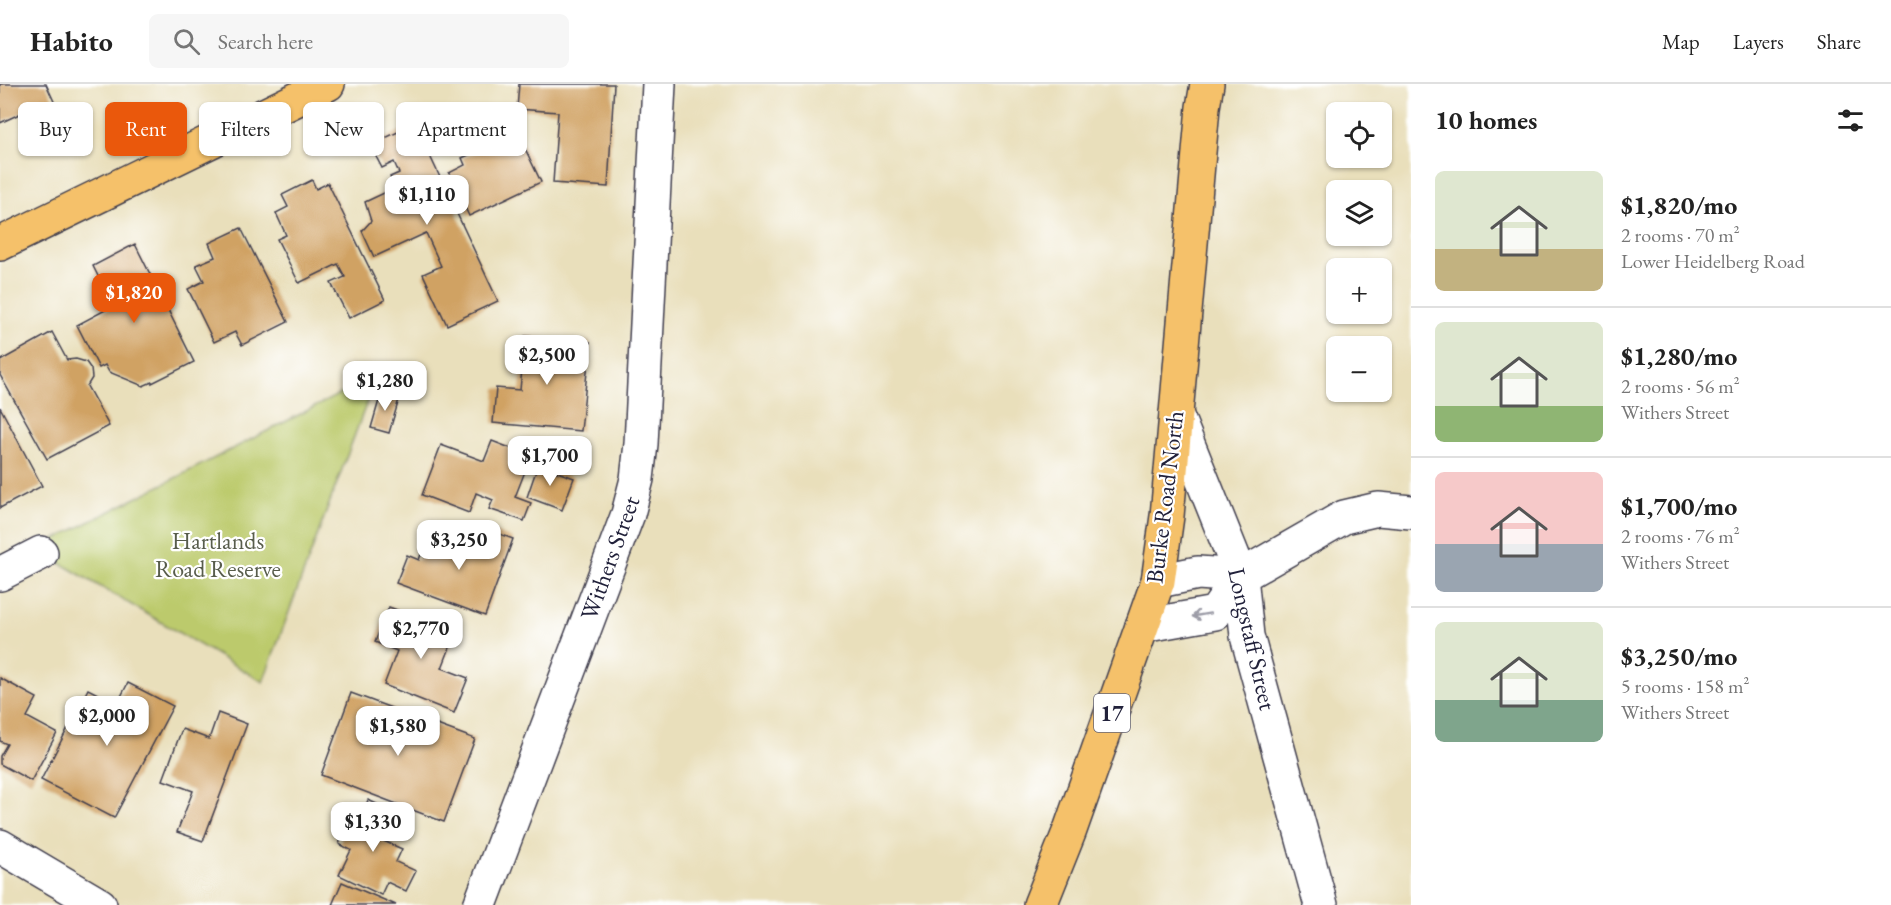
<!DOCTYPE html>
<html lang="en">
<head>
<meta charset="utf-8">
<style>
  :root { --surface:#fff; --page:#f6f6f6; --text:#222; --muted:#767676; --line:#e0e0e0; --accent:#ea580c }
  body { margin:0; font-family:"EB Garamond",serif; background:var(--page); color:var(--text); height:100vh; display:flex; flex-direction:column; font-size:22px; white-space:nowrap }
  * { box-sizing:border-box; margin:0 }
  p { font-size:20px; color:var(--muted) }
  .icon { flex:none; width:33px; height:33px; fill:none; stroke:currentColor; stroke-width:2; stroke-linecap:round; stroke-linejoin:round }
  .map { position:relative; flex:1; overflow:hidden }
  .sheet { display:flex; flex-direction:column; background:var(--surface); width:480px }
  .sheet>* { flex:none }
  .hud { position:absolute; left:18px; top:18px; width:570px; height:54px; display:flex; gap:12px }
  .tools { position:absolute; left:1326px; top:18px; display:grid; gap:12px }
  .tools a { display:grid; place-items:center; width:66px; height:66px; border-radius:9px; background:var(--surface); box-shadow:0 2px 4px #0004; font-size:30px }
  .price { position:absolute; translate:-50% -51px; padding:0 14px; border-radius:12px; background:#fff; color:#222; font-size:20px; line-height:39px; filter:drop-shadow(0 2px 3px #0008) }
  .price::after { content:''; position:absolute; left:50%; top:36px; width:18px; height:14px; margin-left:-9px; background:inherit; clip-path:polygon(0 0,100% 0,50% 100%) }
  .price.on { background:var(--accent); color:#fff }
  ul { padding:0; list-style:none }
  li { display:flex; align-items:center; gap:18px; height:150px; padding:0 24px }
  li+li { border-top:2px solid var(--line) }
  li span { display:grid; place-items:center; flex:none; width:168px; height:120px; border-radius:9px; color:#555 }
  li>.icon { margin-inline-start:auto }
  span .icon { width:72px; height:72px; fill:#fffc; stroke-width:1 }
  li b { font-size:26px }
  h2 { display:flex; justify-content:space-between; align-items:center; height:72px; padding:0 24px; font-size:26px }
  .pill { padding:0 21px; border-radius:9px; background:var(--surface); box-shadow:0 2px 4px #0004; font-size:21px; line-height:54px }
  .pill.on { background:var(--accent); color:#fff }
  header { display:flex; align-items:center; gap:36px; box-sizing:border-box; height:84px; padding:0 30px; background:var(--surface); border-bottom:2px solid var(--line) }
  header strong { font-size:28px }
  nav { display:flex; gap:33px; margin-inline-start:auto; font-size:21px }
  .search { width:420px; height:54px; background:var(--page); display:flex; align-items:center; gap:15px; box-sizing:border-box; padding:0 21px; border-radius:9px; color:var(--muted); font-size:22px }
  main { display:flex; flex:1; min-height:0 }
  .map>svg:first-child { display:block }
  .green { fill:#bcca6c; stroke:#6f7654; stroke-width:1.5 }
  .building { fill:#d0a263 }
  .lines { fill:none; stroke-linecap:round; stroke-linejoin:round }
  .minor-casing { stroke:#403e4e; stroke-width:36 }
  .major-casing { stroke:#403e4e; stroke-width:36 }
  .minor { stroke:#fff; stroke-width:33 }
  .major { stroke:#f5c16b; stroke-width:33 }
  .oneway { stroke:#9c9ca7 }
  .labels { text-anchor:middle; stroke-width:4.5; stroke-linejoin:round; paint-order:stroke }
  .shield { fill:#fff; stroke:#646476; stroke-width:1.5 }
  .shield-label { font-size:22px; font-weight:bold; fill:#22223b }
  .street-label { font-size:24px; fill:#22223b; stroke:#fff }
  .park-label { font-size:24px; fill:#585d4c; stroke:#fff }
</style>
</head>
<body>
<header>
<strong>Habito</strong>
<div class="search"><svg class="icon" aria-label="search" viewBox="0 0 24 24"><circle cx="10" cy="10" r="6"/><path d="M15 15l6 6"/></svg>Search here</div>
<nav><a>Map</a><a>Layers</a><a>Share</a></nav>
</header>
<main>
<div class="map">
<svg width="1411" height="821" viewBox="0 0 1411 821">
  <rect width="100%" height="100%" fill="#fff"/>
  <filter id="ink" filterUnits="userSpaceOnUse"><feTurbulence type="fractalNoise" baseFrequency=".0167" numOctaves="2"/><feDisplacementMap in="SourceGraphic" scale="12" xChannelSelector="R" yChannelSelector="G"/><feConvolveMatrix kernelMatrix="1 2 1 2 8 2 1 2 1" color-interpolation-filters="sRGB"/></filter>
  <filter id="wash" filterUnits="userSpaceOnUse"><feTurbulence type="fractalNoise" baseFrequency=".008" numOctaves="4" result="noise"/><feDisplacementMap in="SourceGraphic" scale="24" xChannelSelector="R" yChannelSelector="G"/><feGaussianBlur stdDeviation="1.35" result="paint"/><feColorMatrix in="noise" values="0 0 0 0 0 0 0 0 0 0 0 0 0 0 0 0 0 1.4 0 .05"/><feComposite in="paint" operator="in"/></filter>
  <g filter="url(#wash)">
    <rect width="100%" height="100%" fill="#e9dfbb"/>
    <path class="green" d="M377 291 263 598 36 465Z"/>
    <g id="blocks">
      <g class="building">
        <path d="M0 0H46L56 22 32 34 28 26 0 39Z"/>
        <path d="M519 0H614L608 103 553 99 558 28 517 25Z"/>
        <path d="M415 40 498 217 447 241 423 190 441 182 426 149 374 173 362 147 371 137 365 118 395 104 390 93 399 89 394 78 382 84 370 61Z"/>
        <path d="M497 47 503 59 519 52 541 98 469 132 449 89 465 81 462 74 478 67 474 59Z"/>
        <path d="M312 96 316 105 328 99 385 216 349 234 331 199 345 193 338 180 299 199 277 155 286 151 276 129 288 123 282 111Z"/>
        <path d="M241 144 288 238 242 261 235 248 214 258 188 205 204 197 196 181 215 173 209 159Z"/>
        <path d="M135 160 194 278 152 299V298L143 302 109 288 105 281 99 284 77 241 113 222 93 182Z"/>
        <path d="M52 248 67 276 76 275 86 278 91 285 92 294 87 302 109 342 47 375 0 291V277Z"/>
        <path d="M525 252 590 258 581 347 493 339 496 304 520 306Z"/>
        <path d="M382 306 400 312 389 349 371 344Z"/>
        <path d="M0 323 42 402 0 424Z"/>
        <path d="M492 357 531 372 515 413 531 419 524 437 489 425 493 416 476 409 469 429 422 411 441 361 484 377Z"/>
        <path d="M538 381 574 394 562 426 527 413Z"/>
        <path d="M481 443 513 455 485 532 396 499 407 471 419 476 427 453 471 469Z"/>
        <path d="M389 523 456 548 442 584 468 594 454 629 384 601 397 567 375 558Z"/>
        <path d="M0 594 37 614 27 633 57 649 31 697 0 680V672L7 660 0 657Z"/>
        <path d="M128 599 173 622 114 734 41 696 88 605 117 620Z"/>
        <path d="M351 609 475 655 444 738 321 691Z"/>
        <path d="M218 629 247 640 203 757 177 748 193 707 163 696 182 645 209 655Z"/>
        <path d="M368 716 392 727 379 755 402 765 396 778 416 787 406 807 387 798 381 811 339 791 351 766 339 760 353 730 361 733Z"/>
        <path d="M342 798 396 821H332Z"/>
      </g>
    </g>
  </g>
  <g filter="url(#ink)">
    <use href="#blocks" fill-opacity="0" stroke="#403e4e" stroke-width="1.5"/>
    <g class="lines">
      <g class="minor-casing">
        <g id="minor">
          <path d="M1176 330 1241 492 1247 552 1321 821"/>
          <path d="M0 490 41 469"/>
          <path d="M1158 497 1198 489 1241 492"/>
          <path d="M1142 542 1215 529 1241 492 1344 433 1378 425 1411 428"/>
          <path d="M0 762 100 821"/>
          <path d="M480 821 628 430 637 395 641 360 659 0"/>
        </g>
      </g>
      <g class="major-casing">
        <g id="major">
          <path d="M0 160 328 0"/>
          <path d="M1040 821 1070 746 1158 497 1167 432 1203 23 1207 0"/>
        </g>
      </g>
      <use href="#minor" class="minor"/>
      <use href="#major" class="major"/>
    </g>
    <defs><path id="oneway-shaft" d="M-6 0H5M1.5-3L5.5 0L1.5 3" fill="none" stroke-width="1.6" stroke-linecap="round" stroke-linejoin="round" transform="scale(1.5)"/></defs>
    <use class="oneway" href="#oneway-shaft" transform="translate(1201 531) rotate(170)"/>
  </g>
  <g class="labels">
    <rect class="shield" x="1094" y="610" width="36" height="38" rx="4.5"/>
    <g class="shield-label">
      <text x="1112" y="637">17</text>
    </g>
    <g class="street-label">
      <text transform="translate(1165 413) rotate(-83)" y="8">Burke Road North</text>
      <text transform="translate(610 474) rotate(-70)" y="8">Withers Street</text>
      <text transform="translate(1252 555) rotate(77)" y="8">Longstaff Street</text>
    </g>
    <g class="park-label">
      <text x="218" y="465">Hartlands<tspan x="218" dy="28">Road Reserve</tspan></text>
    </g>
  </g>
</svg>
<div class="tools">
<a><svg class="icon" aria-label="locate" viewBox="0 0 24 24"><circle cx="12" cy="12" r="6"/><path d="M12 2v4M12 18v4M2 12h4M18 12h4"/></svg></a>
<a><svg class="icon" aria-label="layers" viewBox="0 0 24 24"><path d="M12 4l9 5-9 5-9-5zM3 14l9 5 9-5"/></svg></a>
<a>+</a>
<a>−</a>
</div>
<b class="price" style="left:427px;top:142px">$1,110</b>
<b class="price on" style="left:134px;top:240px">$1,820</b>
<b class="price" style="left:547px;top:302px">$2,500</b>
<b class="price" style="left:385px;top:328px">$1,280</b>
<b class="price" style="left:550px;top:403px">$1,700</b>
<b class="price" style="left:459px;top:487px">$3,250</b>
<b class="price" style="left:421px;top:576px">$2,770</b>
<b class="price" style="left:107px;top:663px">$2,000</b>
<b class="price" style="left:398px;top:673px">$1,580</b>
<b class="price" style="left:373px;top:769px">$1,330</b>
<div class="hud">
<a class="pill">Buy</a>
<a class="pill on">Rent</a>
<a class="pill">Filters</a>
<a class="pill">New</a>
<a class="pill">Apartment</a>
</div>
</div>
<section class="sheet">
<h2>10 homes<svg class="icon" aria-label="filters" viewBox="0 0 24 24"><path d="M4 7h16M4 17h16"/><circle cx="9" cy="7" r="2"/><circle cx="15" cy="17" r="2"/></svg></h2>
<ul>
<li><span style="background:linear-gradient(#dfe7d0 65%,#c2b280 0)"><svg class="icon" aria-label="home" viewBox="0 0 24 24"><path d="M3 11l9-7 9 7M6 9v11h12V9"/></svg></span><div><b>$1,820/mo</b><p>2 rooms · 70 m²</p><p>Lower Heidelberg Road</p></div></li>
<li><span style="background:linear-gradient(#dfe7d0 70%,#8fb573 0)"><svg class="icon" aria-label="home" viewBox="0 0 24 24"><path d="M3 11l9-7 9 7M6 9v11h12V9"/></svg></span><div><b>$1,280/mo</b><p>2 rooms · 56 m²</p><p>Withers Street</p></div></li>
<li><span style="background:linear-gradient(#f6c9c9 60%,#9aa5b1 0)"><svg class="icon" aria-label="home" viewBox="0 0 24 24"><path d="M3 11l9-7 9 7M6 9v11h12V9"/></svg></span><div><b>$1,700/mo</b><p>2 rooms · 76 m²</p><p>Withers Street</p></div></li>
<li><span style="background:linear-gradient(#dfe7d0 65%,#7fa58c 0)"><svg class="icon" aria-label="home" viewBox="0 0 24 24"><path d="M3 11l9-7 9 7M6 9v11h12V9"/></svg></span><div><b>$3,250/mo</b><p>5 rooms · 158 m²</p><p>Withers Street</p></div></li>
</ul>
</section>
</main>
</body>
</html>
